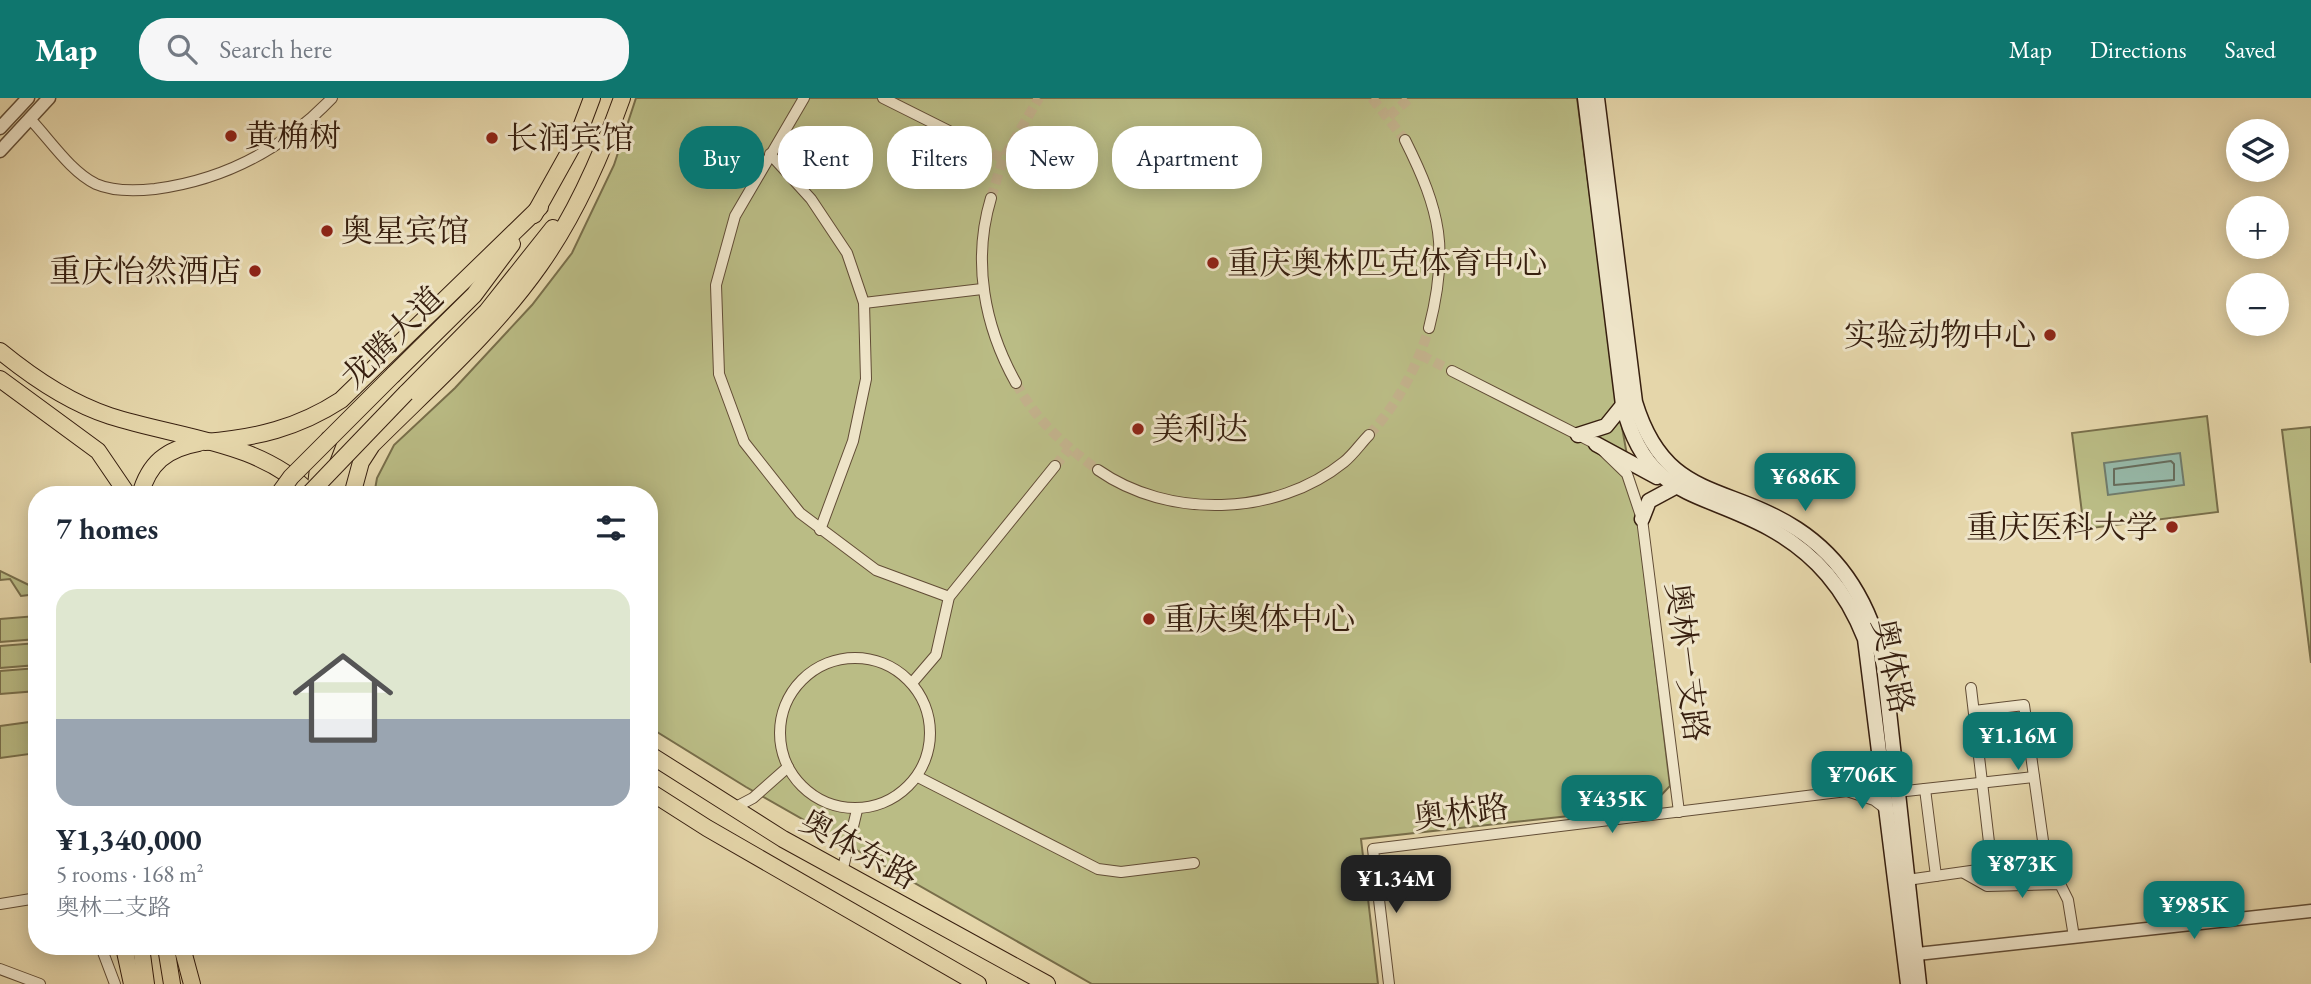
<!DOCTYPE html>
<html lang="en">
<head>
<meta charset="utf-8">
<style>
  :root { --surface:#fff; --page:#f6f6f7; --text:#1f2937; --muted:#747a83; --line:#e0e1e3; --accent:#0f766e }
  body { margin:0; font-family:"EB Garamond","Noto Serif SC",serif; background:var(--page); color:var(--text); height:100vh; display:flex; flex-direction:column; font-size:26px; white-space:nowrap }
  * { box-sizing:border-box; margin:0 }
  p { font-size:23px; color:var(--muted) }
  .icon { flex:none; width:38px; height:38px; fill:none; stroke:currentColor; stroke-width:2; stroke-linecap:round; stroke-linejoin:round }
  .map { position:relative; flex:1; overflow:hidden }
  .drawer { position:absolute; left:28px; top:388px; width:630px; height:469px; display:flex; flex-direction:column; background:var(--surface); border-radius:28px; box-shadow:0 4px 18px #0003 }
  .drawer>* { flex:none }
  .guide { position:absolute; left:679px; top:28px; width:665px; height:63px; display:flex; gap:14px }
  .tools { position:absolute; left:2226px; top:21px; display:grid; gap:14px }
  .tools a { display:grid; place-items:center; width:63px; height:63px; border-radius:50%; background:var(--surface); box-shadow:0 4px 18px #0003; font-size:35px }
  .price { position:absolute; translate:-50% -60px; padding:0 16px; border-radius:14px; background:var(--accent); color:#fff; font-size:23px; line-height:46px; filter:drop-shadow(0 2px 4px #0008) }
  .price::after { content:''; position:absolute; left:50%; top:42px; width:21px; height:16px; margin-left:-10px; background:inherit; clip-path:polygon(0 0,100% 0,50% 100%) }
  .price.current { background:#222; color:#fff }
  ul { padding:0; list-style:none }
  li { display:grid; align-content:center; gap:14px; height:371px; padding:0 28px }
  li+li { border-top:2px solid var(--line) }
  li span { display:grid; place-items:center; height:217px; border-radius:21px; color:#555 }
  li>.icon { margin-inline-start:auto }
  span .icon { width:126px; height:126px; fill:#fffc; stroke-width:1 }
  li b { font-size:30px }
  h2 { display:flex; justify-content:space-between; align-items:center; height:84px; padding:0 28px; font-size:30px }
  .chip { padding:0 24px; border-radius:28px; background:var(--surface); box-shadow:0 4px 18px #0003; font-size:24px; line-height:63px }
  .chip.current { background:var(--accent); color:#fff }
  header { display:flex; align-items:center; gap:42px; box-sizing:border-box; height:98px; padding:0 35px; background:var(--accent); color:#fff }
  header strong { font-size:33px }
  nav { display:flex; gap:38px; margin-inline-start:auto; font-size:24px }
  .search { width:490px; height:63px; background:var(--page); display:flex; align-items:center; gap:18px; box-sizing:border-box; padding:0 24px; border-radius:28px; color:var(--muted); font-size:26px }
  .map>svg:first-child { display:block }
  .green { fill:#babc85; stroke:#786e4a; stroke-width:2 }
  .water { fill:#96b9a9; stroke:#707b6b; stroke-width:2 }
  .lines { fill:none; stroke-linecap:round; stroke-linejoin:round }
  .shore { stroke:#666c5c; stroke-width:2 }
  .minor-tunnel { stroke:#c2b18b; stroke-width:10; stroke-dasharray:10 5; stroke-linecap:butt }
  .minor-casing { stroke:#624d36; stroke-width:12 }
  .tertiary-casing { stroke:#624d36; stroke-width:15 }
  .secondary-casing { stroke:#371f0f; stroke-width:17 }
  .primary-casing { stroke:#371f0f; stroke-width:18 }
  .trunk-casing { stroke:#371f0f; stroke-width:18 }
  .minor { stroke:#eee4c8; stroke-width:10 }
  .tertiary { stroke:#eee4c8; stroke-width:12 }
  .secondary { stroke:#eee4c8; stroke-width:14 }
  .primary { stroke:#e5d6aa; stroke-width:16 }
  .trunk { stroke:#e5d6aa; stroke-width:16 }
  .trunk-bridge-casing { stroke:#371f0f; stroke-width:18; stroke-linecap:butt }
  .trunk-bridge { stroke:#e5d6aa; stroke-width:16 }
  .poi-dot { fill:#8f2418; stroke:#eee4c8; stroke-width:2.5 }
  .labels { text-anchor:middle; stroke-width:6; stroke-linejoin:round; paint-order:stroke }
  .poi-label { font-size:32px; fill:#371f0f; stroke:#eee4c8; text-anchor:start }
  .street-label { font-size:32px; fill:#371f0f; stroke:#eee4c8 }
</style>
</head>
<body>
<header>
<strong>Map</strong>
<div class="search"><svg class="icon" aria-label="search" viewBox="0 0 24 24"><circle cx="10" cy="10" r="6"/><path d="M15 15l6 6"/></svg>Search here</div>
<nav><a>Map</a><a>Directions</a><a>Saved</a></nav>
</header>
<div class="map">
<svg width="2311" height="886" viewBox="0 0 2311 886">
  <rect width="100%" height="100%" fill="#e5d6aa"/>
  <filter id="stains"><feTurbulence type="fractalNoise" baseFrequency=".00286" numOctaves="4"/><feColorMatrix values="0 0 0 0 .2 0 0 0 0 .09 0 0 0 0 .02 0 0 0 .5 -.17"/></filter>
  <radialGradient id="worn" r=".72"><stop offset=".6" stop-color="#630" stop-opacity="0"/><stop offset="1" stop-color="#630" stop-opacity=".3"/></radialGradient>
  <g class="green">
    <path d="M636 0H1577L1616 295 1637 414 1670 688 1650 709 1361 741 1378 886H1092L746 689 649 629V397H374L377 380 394 347 455 290 532 207 572 155 614 67Z"/>
    <path d="M2207 318 2218 414 2084 431 2072 335Z"/>
    <path d="M2311 329V565L2282 332Z"/>
    <path d="M0 473 37 491V496L21 498 10 481 0 482Z"/>
    <path d="M36 518 37 541 0 544V521Z"/>
    <path d="M37 545V567L0 570V548Z"/>
    <path d="M37 570V593L0 596V573Z"/>
    <path d="M37 623V655L0 660V628Z"/>
  </g>
  <path class="water" d="M2180 355 2184 387 2108 397 2104 365Z"/>
  <g class="lines">
    <path class="shore" d="M2171 363 2174 366V382L2114 387V371Z"/>
    <g class="minor-tunnel">
      <path d="M1372 0 1405 42"/>
      <path d="M1389 18 1410 0"/>
      <path d="M979 48 1003 61"/>
      <path d="M991 100 1003 61 1039 0"/>
      <path d="M1421 257 1452 273"/>
      <path d="M1016 285C1035 321 1065 348 1098 372"/>
      <path d="M1369 337C1397 307 1417 269 1429 230"/>
      <path d="M1055 368 1069 351"/>
    </g>
    <g class="minor-casing">
      <g id="minor">
        <path d="M804 0 735 118 716 187 719 276 744 344 800 415 876 472 949 499"/>
        <path d="M883 0 979 48"/>
        <path d="M31 22C50 42 71 74 96 86 114 94 136 93 155 91 224 82 284 50 332 0"/>
        <path d="M1405 42C1441 114 1449 152 1429 230"/>
        <path d="M770 56 811 101 847 155 864 205 866 281 853 343 820 432"/>
        <path d="M991 100C972 163 984 228 1016 285"/>
        <path d="M864 205 982 191"/>
        <path d="M1452 273 1596 346 1627 376 1642 421 1679 714"/>
        <path d="M1098 372C1168 421 1276 419 1344 364 1353 357 1361 345 1369 337"/>
        <circle cx="855" cy="635" r="75"/>
        <path d="M912 585 936 557 949 499 1055 368"/>
        <path d="M1974 613 2024 607 2045 757"/>
        <path d="M918 679 1098 771 1121 774 1194 765"/>
        <path d="M1925 691 1936 778"/>
        <path d="M1847 693 1861 685 1881 666"/>
        <path d="M1897 694 2034 679"/>
        <path d="M734 710 753 700 788 669"/>
        <path d="M842 774 857 712"/>
        <path d="M1964 775 1987 788 2060 786 2068 802 2074 839"/>
        <path d="M1907 782 1992 770 1971 590"/>
        <path d="M0 806 37 800"/>
        <path d="M101 849 115 886"/>
        <path d="M0 871 40 886"/>
        <path d="M1389 886 1373 751 1847 693 1874 702 1886 711"/>
      </g>
    </g>
    <g class="tertiary-casing">
      <g id="tertiary">
        <path d="M0 30 28 0"/>
        <path d="M0 53 49 0"/>
        <path d="M1908 857 2311 813"/>
      </g>
    </g>
    <g class="secondary-casing">
      <g id="secondary">
        <path d="M1585 0 1623 307C1646 400 1699 392 1769 430 1816 456 1846 492 1865 541L1908 886"/>
        <path d="M1597 0 1635 304C1665 403 1726 385 1797 431 1846 463 1872 511 1884 568L1919 886"/>
        <path d="M1578 337 1606 328 1623 307"/>
        <path d="M1596 346 1657 379"/>
        <path d="M1642 421 1649 403 1675 389"/>
      </g>
    </g>
    <g class="primary-casing">
      <g id="primary">
        <path d="M0 253C33 280 70 305 110 318 178 340 261 343 312 397"/>
        <path d="M0 281 98 353 128 397"/>
        <path d="M140 397C149 365 166 351 199 345"/>
        <path d="M649 656 783 741 1047 886"/>
        <path d="M649 693 707 730 978 886"/>
      </g>
    </g>
    <g class="trunk-casing">
      <g id="trunk">
        <path d="M534 117 577 40 592 0"/>
        <path d="M393 277 474 197 512 146"/>
        <path d="M406 295 487 213 553 130"/>
        <path d="M205 344C256 340 298 330 341 302L540 109"/>
        <path d="M315 396 318 370 329 341"/>
        <path d="M352 397 361 364 372 347C430 289 493 234 540 167 576 116 601 59 622 0"/>
        <path d="M124 849 132 886"/>
        <path d="M141 849 146 886"/>
        <path d="M166 849 172 886"/>
        <path d="M182 849 192 886"/>
      </g>
    </g>
    <use href="#minor" class="minor"/>
    <use href="#tertiary" class="tertiary"/>
    <use href="#secondary" class="secondary"/>
    <use href="#primary" class="primary"/>
    <use href="#trunk" class="trunk"/>
    <g class="trunk-bridge-casing">
      <g id="trunk-bridge">
        <path d="M278 397 291 379 393 277"/>
        <path d="M308 397 406 295"/>
      </g>
    </g>
    <use href="#trunk-bridge" class="trunk-bridge"/>
  </g>
  <g class="poi-dot">
    <circle cx="231" cy="38" r="7"/>
    <circle cx="492" cy="40" r="7"/>
    <circle cx="327" cy="133" r="7"/>
    <circle cx="1213" cy="165" r="7"/>
    <circle cx="255" cy="173" r="7"/>
    <circle cx="2050" cy="237" r="7"/>
    <circle cx="1138" cy="331" r="7"/>
    <circle cx="2172" cy="429" r="7"/>
    <circle cx="1149" cy="521" r="7"/>
  </g>
  <g class="labels">
    <g class="poi-label">
      <text x="245" y="49">黄桷树</text>
      <text x="506" y="51">长润宾馆</text>
      <text x="341" y="144">奥星宾馆</text>
      <text x="1227" y="176">重庆奥林匹克体育中心</text>
      <text x="241" y="184" text-anchor="end">重庆怡然酒店</text>
      <text x="2036" y="248" text-anchor="end">实验动物中心</text>
      <text x="1152" y="342">美利达</text>
      <text x="2158" y="440" text-anchor="end">重庆医科大学</text>
      <text x="1163" y="532">重庆奥体中心</text>
    </g>
    <g class="street-label">
      <text transform="translate(392 239) rotate(-45)" y="11">龙腾大道</text>
      <text transform="translate(1687 564) rotate(83)" y="11">奥林一支路</text>
      <text transform="translate(1893 568) rotate(78)" y="11">奥体路</text>
      <text transform="translate(1461 714) rotate(-7)" y="11">奥林路</text>
      <text transform="translate(859 751) rotate(29)" y="11">奥体东路</text>
    </g>
  </g>
  <rect width="100%" height="100%" filter="url(#stains)"/>
  <rect width="100%" height="100%" fill="url(#worn)"/>
</svg>
<div class="tools">
<a><svg class="icon" aria-label="layers" viewBox="0 0 24 24"><path d="M12 4l9 5-9 5-9-5zM3 14l9 5 9-5"/></svg></a>
<a>+</a>
<a>−</a>
</div>
<b class="price" style="left:1805px;top:415px">¥686K</b>
<b class="price" style="left:2018px;top:674px">¥1.16M</b>
<b class="price" style="left:1862px;top:713px">¥706K</b>
<b class="price" style="left:1612px;top:737px">¥435K</b>
<b class="price" style="left:2022px;top:802px">¥873K</b>
<b class="price current" style="left:1396px;top:817px">¥1.34M</b>
<b class="price" style="left:2194px;top:843px">¥985K</b>
<div class="guide">
<a class="chip current">Buy</a>
<a class="chip">Rent</a>
<a class="chip">Filters</a>
<a class="chip">New</a>
<a class="chip">Apartment</a>
</div>
<section class="drawer">
<h2>7 homes<svg class="icon" aria-label="filters" viewBox="0 0 24 24"><path d="M4 7h16M4 17h16"/><circle cx="9" cy="7" r="2"/><circle cx="15" cy="17" r="2"/></svg></h2>
<ul>
<li><span style="background:linear-gradient(#dfe7d0 60%,#9aa5b1 0)"><svg class="icon" aria-label="home" viewBox="0 0 24 24"><path d="M3 11l9-7 9 7M6 9v11h12V9"/></svg></span><div><b>¥1,340,000</b><p>5 rooms · 168 m²</p><p>奥林二支路</p></div></li>
</ul>
</section>
</div>
</body>
</html>
